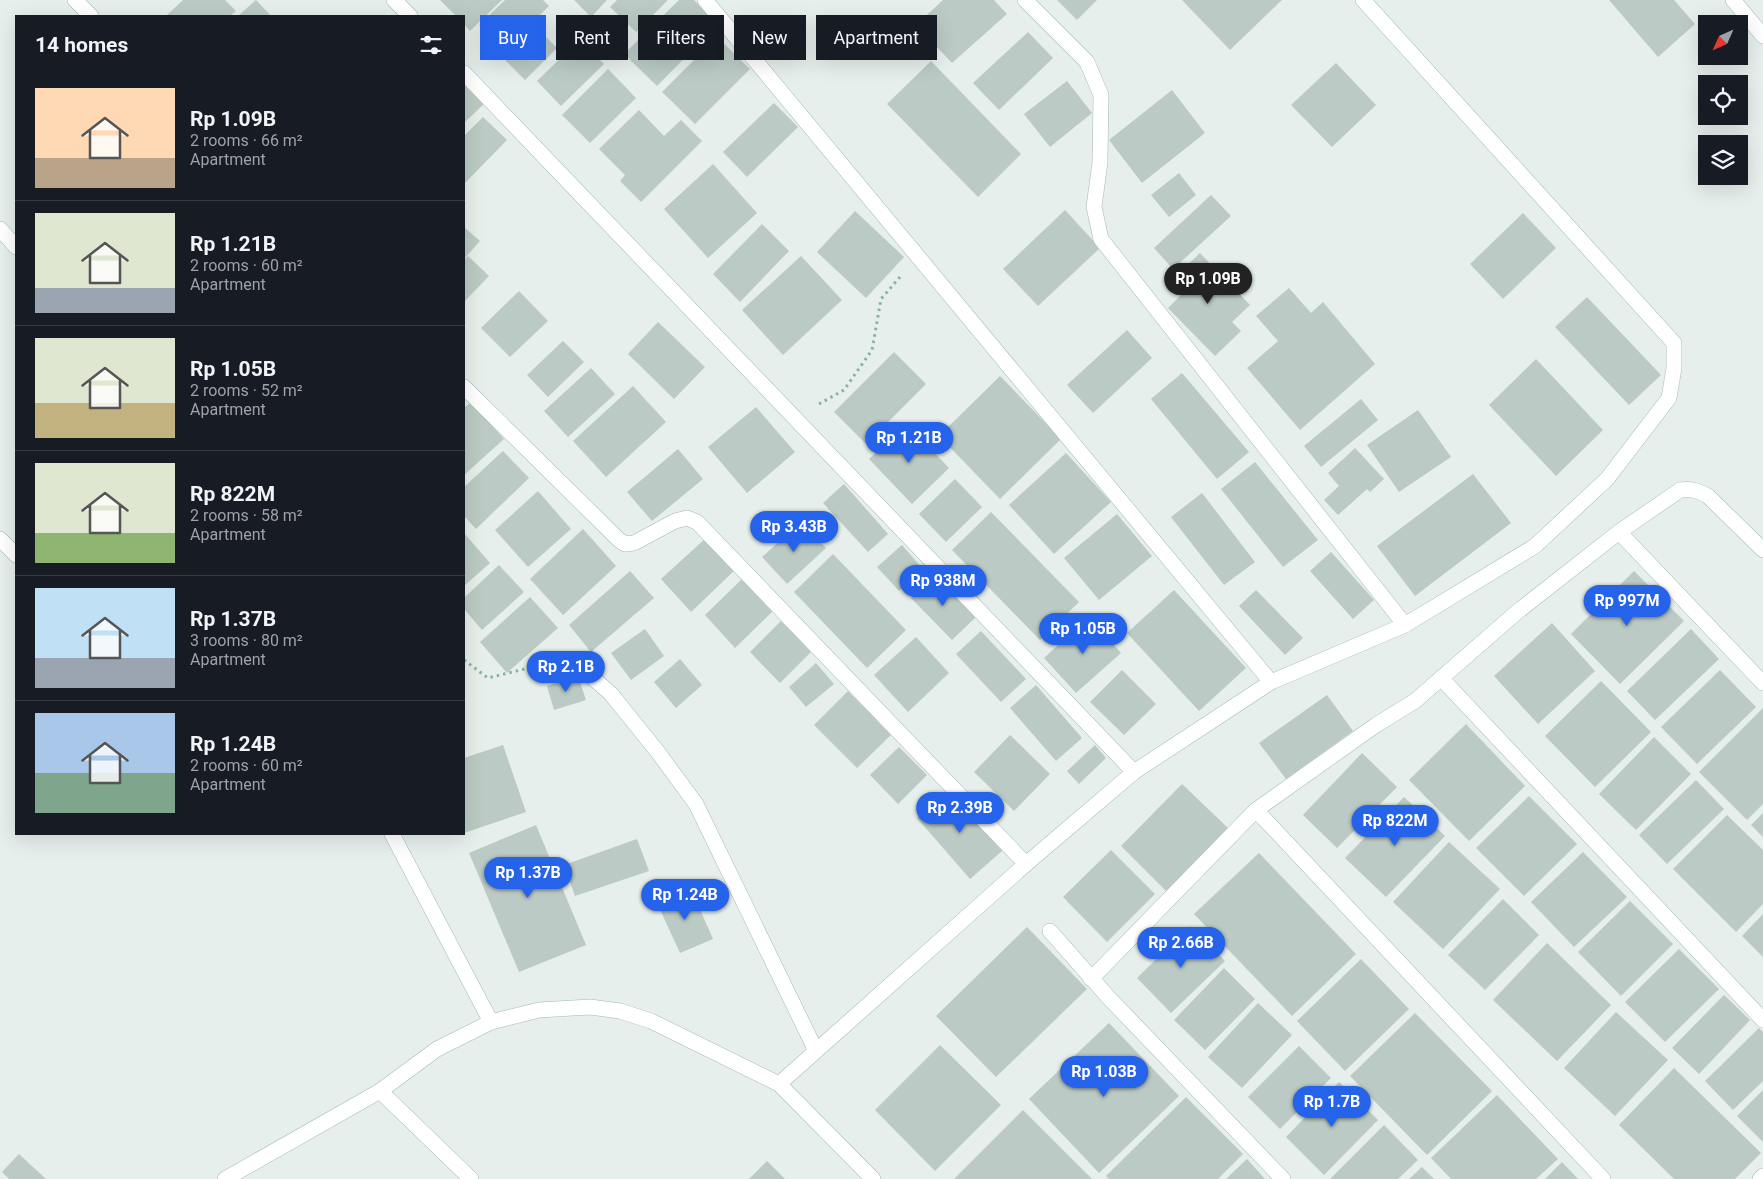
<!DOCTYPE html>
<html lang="en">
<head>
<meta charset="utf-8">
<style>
  :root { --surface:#171b24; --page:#20242c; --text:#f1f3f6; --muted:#9ea1a6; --line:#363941; --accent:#2563eb }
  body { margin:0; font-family:Roboto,sans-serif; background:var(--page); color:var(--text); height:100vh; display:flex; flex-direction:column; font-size:19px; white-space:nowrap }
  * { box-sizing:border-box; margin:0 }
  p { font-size:16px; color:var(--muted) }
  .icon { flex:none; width:28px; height:28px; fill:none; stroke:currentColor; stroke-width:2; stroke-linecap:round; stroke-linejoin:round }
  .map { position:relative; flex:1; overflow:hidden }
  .side { position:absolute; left:15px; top:15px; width:450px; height:820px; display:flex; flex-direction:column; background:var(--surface); border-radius:0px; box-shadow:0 5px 20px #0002 }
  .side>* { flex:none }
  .banner { position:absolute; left:480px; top:15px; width:475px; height:45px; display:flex; gap:10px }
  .needle { width:32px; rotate:225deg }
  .fabs { position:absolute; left:1698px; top:15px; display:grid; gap:10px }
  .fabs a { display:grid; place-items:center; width:50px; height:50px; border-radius:0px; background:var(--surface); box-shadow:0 5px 20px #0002; font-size:25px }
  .price { position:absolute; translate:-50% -42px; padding:0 11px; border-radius:18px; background:var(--accent); color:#fff; font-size:16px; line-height:32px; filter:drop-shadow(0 1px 2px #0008) }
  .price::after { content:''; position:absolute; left:50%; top:30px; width:15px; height:11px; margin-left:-8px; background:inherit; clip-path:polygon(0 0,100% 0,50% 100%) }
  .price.active { background:#222; color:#fff }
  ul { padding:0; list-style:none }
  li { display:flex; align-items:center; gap:15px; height:125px; padding:0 20px }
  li+li { border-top:1px solid var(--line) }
  li span { display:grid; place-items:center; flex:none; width:140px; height:100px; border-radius:0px; color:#555 }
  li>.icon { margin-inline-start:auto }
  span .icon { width:60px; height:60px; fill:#fffc; stroke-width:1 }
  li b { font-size:21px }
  h2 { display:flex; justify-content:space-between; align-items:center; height:60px; padding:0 20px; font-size:21px }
  .chip { padding:0 18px; border-radius:0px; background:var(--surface); box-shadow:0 5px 20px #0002; font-size:18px; line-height:45px }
  .chip.active { background:var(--accent); color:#fff }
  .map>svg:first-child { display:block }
  .building { fill:#bbcac4 }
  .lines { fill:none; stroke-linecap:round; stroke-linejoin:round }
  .service-casing { stroke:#a8b8b2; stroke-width:16 }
  .minor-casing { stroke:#a8b8b2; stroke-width:16 }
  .path { stroke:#86b3a5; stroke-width:3; stroke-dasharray:2.5 4; stroke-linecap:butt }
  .service { stroke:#fff; stroke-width:15 }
  .minor { stroke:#fff; stroke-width:15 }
</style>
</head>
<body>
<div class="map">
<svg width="1763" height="1179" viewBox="0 0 1763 1179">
  <rect width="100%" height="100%" fill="#e6efeb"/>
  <g class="building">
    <path d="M183 0H225L236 11 230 16H166Z"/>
    <path d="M256 0 271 16H238Z"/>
    <path d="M440 0H502L470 31 464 24V16H456Z"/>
    <path d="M505 0H543L549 6 504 51 479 25Z"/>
    <path d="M574 0H607L591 17Z"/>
    <path d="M617 0H668L636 32 610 7Z"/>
    <path d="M679 0H694L718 24 657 86 624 54Z"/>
    <path d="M943 0H994L1007 14 952 63 916 25Z"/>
    <path d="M1057 0H1097L1077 20Z"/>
    <path d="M1182 0H1282L1230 50Z"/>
    <path d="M1609 0H1674L1695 24 1658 57Z"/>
    <path d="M535 26 557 48 525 80 503 58Z"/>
    <path d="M1028 32 1053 58 999 110 973 83Z"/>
    <path d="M717 37 750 69 695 124 662 92Z"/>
    <path d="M580 39 604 64 561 106 537 81Z"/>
    <path d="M931 61 1021 154 978 197 887 104Z"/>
    <path d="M1336 63 1376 105 1332 147 1291 105Z"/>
    <path d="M608 69 636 98 590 143 562 115Z"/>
    <path d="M1067 81 1092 113 1050 147 1024 114Z"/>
    <path d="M467 83 486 102 464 123V86Z"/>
    <path d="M1172 90 1205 133 1142 183 1109 140Z"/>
    <path d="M774 103 798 127 747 177 723 152Z"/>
    <path d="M639 110 664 136 681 120 702 141 641 202 620 181 625 175 599 149Z"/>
    <path d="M483 117 507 140 464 184V136Z"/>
    <path d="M713 164 757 213 708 258 664 209Z"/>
    <path d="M1179 173 1196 195 1169 217 1151 195Z"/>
    <path d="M1211 195 1231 216 1173 269 1154 248Z"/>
    <path d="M1065 210 1100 248 1038 306 1003 269Z"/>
    <path d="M855 211 904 257 866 298 817 252Z"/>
    <path d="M1523 213 1556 248 1503 299 1470 264Z"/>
    <path d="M762 224 789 251 740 302 713 274Z"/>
    <path d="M464 227 480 241 464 259Z"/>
    <path d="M1200 253 1250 305 1232 322 1241 331 1215 356 1168 308 1186 290 1174 278Z"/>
    <path d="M468 256 489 276 464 302V260Z"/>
    <path d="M801 256 842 300 783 355 742 310Z"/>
    <path d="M1289 288 1311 313 1323 302 1375 364 1300 430 1247 368 1278 341 1256 316Z"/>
    <path d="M519 291 548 321 510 357 481 328Z"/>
    <path d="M1587 297 1661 375 1629 405 1555 327Z"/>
    <path d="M658 322 705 367 674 399 628 354Z"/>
    <path d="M1127 330 1152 358 1093 413 1067 385Z"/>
    <path d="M563 341 584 362 548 397 527 375Z"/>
    <path d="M894 352 926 384 866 444 834 412Z"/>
    <path d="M1536 359 1603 430 1556 476 1489 405Z"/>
    <path d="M591 368 615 394 568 437 544 411Z"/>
    <path d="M1182 373 1249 452 1217 479 1151 399Z"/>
    <path d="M1000 376 1061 439 1000 499 939 436Z"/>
    <path d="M633 386 666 422 606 477 573 441Z"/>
    <path d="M1361 399 1378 420 1321 467 1304 446Z"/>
    <path d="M471 402 504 439 464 475V408Z"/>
    <path d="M756 407 795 452 747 493 708 447Z"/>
    <path d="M1418 410 1451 457 1399 492 1367 445Z"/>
    <path d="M907 424 949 468 912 504 869 459Z"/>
    <path d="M1355 448 1384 479 1370 492 1367 489 1338 515 1324 500 1339 486 1328 473Z"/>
    <path d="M678 449 703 479 652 521 627 492Z"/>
    <path d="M503 451 529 478 476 529 464 516V487Z"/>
    <path d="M1066 453 1111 502 1054 554 1009 505Z"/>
    <path d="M1255 462 1318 540 1283 567 1221 489Z"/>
    <path d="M1473 474 1511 523 1415 596 1377 546Z"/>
    <path d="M955 479 982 507 946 542 919 514Z"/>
    <path d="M844 484 888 534 868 552 823 503Z"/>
    <path d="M538 491 571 529 528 567 495 530Z"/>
    <path d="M1202 493 1255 562 1224 585 1171 517Z"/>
    <path d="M991 512 1079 602 1040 640 952 550Z"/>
    <path d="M1117 514 1152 556 1099 600 1064 558Z"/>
    <path d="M801 522 826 548 787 584 762 557Z"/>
    <path d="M583 529 616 566 563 615 530 579Z"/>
    <path d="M464 533 490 563 464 586Z"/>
    <path d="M707 537 736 569 691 612 661 579Z"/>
    <path d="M902 545 923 569 899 591 877 567Z"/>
    <path d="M1331 552 1374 600 1353 619 1310 571Z"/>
    <path d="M833 554 906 630 867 668 794 592Z"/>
    <path d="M499 565 524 592 482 630 464 609V598Z"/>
    <path d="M630 571 654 598 591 652 569 625Z"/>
    <path d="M1634 571 1684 621 1620 684 1571 634Z"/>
    <path d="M934 574 976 617 952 640 911 598Z"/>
    <path d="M742 579 773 611 735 648 705 615Z"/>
    <path d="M1174 590 1246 668 1199 711 1127 633Z"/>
    <path d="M1256 590 1303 638 1285 655 1239 606Z"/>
    <path d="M530 597 558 628 507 673 480 642Z"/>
    <path d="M1089 617 1121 653 1076 693 1044 658Z"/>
    <path d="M781 621 811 652 780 683 750 652Z"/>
    <path d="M1552 623 1595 671 1538 724 1494 676Z"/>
    <path d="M645 629 664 656 631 680 611 653Z"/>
    <path d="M1691 629 1719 659 1655 720 1627 691Z"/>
    <path d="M981 631 1026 679 1001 702 956 654Z"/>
    <path d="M916 637 949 673 908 712 874 675Z"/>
    <path d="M680 659 702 685 676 708 654 682Z"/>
    <path d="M816 663 834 684 806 707 789 687Z"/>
    <path d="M1122 670 1156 704 1124 735 1090 702Z"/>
    <path d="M1720 670 1756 707 1697 764 1661 727Z"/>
    <path d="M578 676 586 700 554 710 547 686Z"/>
    <path d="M1601 681 1651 732 1595 787 1545 736Z"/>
    <path d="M1036 685 1082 738 1056 761 1010 708Z"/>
    <path d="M848 691 891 735 857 768 814 725Z"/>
    <path d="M1327 695 1353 731 1286 779 1259 743Z"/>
    <path d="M1763 708V804L1747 820 1699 772Z"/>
    <path d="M1466 724 1525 786 1469 841 1409 780Z"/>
    <path d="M1010 735 1050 774 1014 811 974 772Z"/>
    <path d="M1654 737 1691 774 1636 830 1599 794Z"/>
    <path d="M503 745 526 812 464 833V758Z"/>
    <path d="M1095 745 1106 758 1079 784 1067 771Z"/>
    <path d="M899 747 927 775 898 804 870 775Z"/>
    <path d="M1362 753 1397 787 1337 848 1303 815Z"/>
    <path d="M1696 780 1724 809 1667 864 1639 835Z"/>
    <path d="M1182 784 1229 829 1167 892 1121 846Z"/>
    <path d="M949 790 1002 851 970 879 917 818Z"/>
    <path d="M1529 796 1577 844 1524 896 1476 848Z"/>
    <path d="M1404 797 1445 836 1386 897 1345 858Z"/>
    <path d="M1763 813V837L1751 825Z"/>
    <path d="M1727 815 1763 850V904L1736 932 1673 869Z"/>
    <path d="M536 825 586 945 519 972 469 853Z"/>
    <path d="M637 839 649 871 575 896 564 865Z"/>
    <path d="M1449 842 1500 889 1443 949 1393 902Z"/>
    <path d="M1111 850 1155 894 1107 942 1063 897Z"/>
    <path d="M1583 852 1627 897 1574 947 1531 902Z"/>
    <path d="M1259 853 1356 954 1292 1016 1194 914Z"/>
    <path d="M691 889 713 939 680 953 657 903Z"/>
    <path d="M1503 899 1539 935 1485 990 1448 955Z"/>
    <path d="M1630 901 1673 944 1621 996 1578 952Z"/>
    <path d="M1763 914V957L1742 936Z"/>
    <path d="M1190 926 1225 961 1171 1013 1137 978Z"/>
    <path d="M1027 927 1087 989 996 1077 936 1016Z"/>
    <path d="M1547 943 1611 1005 1557 1061 1493 1000Z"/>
    <path d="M1679 949 1719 989 1665 1042 1625 1002Z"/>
    <path d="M1361 959 1409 1009 1345 1071 1297 1021Z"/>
    <path d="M1224 968 1255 999 1205 1050 1174 1020Z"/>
    <path d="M1724 995 1750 1020 1699 1074 1672 1048Z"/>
    <path d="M1258 1003 1292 1035 1242 1088 1208 1057Z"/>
    <path d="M1616 1012 1668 1060 1615 1116 1564 1068Z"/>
    <path d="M1415 1013 1492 1091 1427 1155 1350 1076Z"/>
    <path d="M1109 1023 1179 1096 1099 1173 1029 1099Z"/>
    <path d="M1759 1028 1763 1032V1081L1733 1110 1705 1081Z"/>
    <path d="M940 1045 1001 1105 935 1171 875 1110Z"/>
    <path d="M1299 1046 1331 1078 1280 1129 1248 1097Z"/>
    <path d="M1674 1068 1761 1153 1735 1179H1674L1619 1125Z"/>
    <path d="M1339 1082 1378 1120 1324 1175 1286 1137Z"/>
    <path d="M1763 1090V1142L1737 1116Z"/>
    <path d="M1497 1095 1558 1159 1536 1179H1451L1431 1158Z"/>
    <path d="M1186 1097 1243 1154 1218 1179H1109L1106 1176Z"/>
    <path d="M1023 1110 1092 1179H954Z"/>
    <path d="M1384 1125 1418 1160 1398 1179H1330Z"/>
    <path d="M19 1154 46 1179H9L2 1172Z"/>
    <path d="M1247 1159 1265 1179H1226Z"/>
    <path d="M767 1161 785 1179H749Z"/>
    <path d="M1562 1162 1578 1179H1545Z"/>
    <path d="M1422 1167 1434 1179H1409Z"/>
  </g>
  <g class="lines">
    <g class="service-casing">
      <path id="service" d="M392 834 491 1022"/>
    </g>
    <g class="minor-casing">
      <g id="minor">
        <path d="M75 0 91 16"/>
        <path d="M394 0 410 16"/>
        <path d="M705 0 1271 682"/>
        <path d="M1025 0 1087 62 1101 95 1100 162 1094 207 1101 239 1405 625"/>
        <path d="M1733 0 1763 36"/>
        <path d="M464 73 1134 772"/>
        <path d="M0 229 16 247"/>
        <path d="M464 387 619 540 625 544 634 543 675 521 687 518 697 522 1026 864"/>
        <path d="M1619 532 1763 683"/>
        <path d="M0 539 16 555"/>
        <path d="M583 669 611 694 657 751 696 804 816 1051"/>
        <path d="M1441 678 1763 1020"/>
        <path d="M1256 810 1603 1179"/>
        <path d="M1050 931 1109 998 1283 1179"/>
        <path d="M1091 979 1256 810 1376 725 1415 701 1517 612 1619 532 1680 490C1691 488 1698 491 1708 496L1763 550"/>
        <path d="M779 1084 1026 864 1134 772 1271 682 1405 625 1535 546 1607 479 1669 398 1674 368V343L1363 0"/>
        <path d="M380 1091 471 1179"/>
        <path d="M225 1179 380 1091 437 1049 491 1022 539 1010 590 1007 620 1011 651 1021 779 1084 873 1179"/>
        <path d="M1760 1179 1763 1176"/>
      </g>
    </g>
    <g class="path">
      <path d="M819 404 844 390 872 350 881 299 900 277"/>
      <path d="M464 660 488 678 553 662 558 663"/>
    </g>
    <use href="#service" class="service"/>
    <use href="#minor" class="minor"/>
  </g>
</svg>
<div class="fabs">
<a><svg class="needle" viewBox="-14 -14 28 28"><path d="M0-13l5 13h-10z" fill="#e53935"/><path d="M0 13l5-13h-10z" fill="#9ea1a6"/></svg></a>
<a><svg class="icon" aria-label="locate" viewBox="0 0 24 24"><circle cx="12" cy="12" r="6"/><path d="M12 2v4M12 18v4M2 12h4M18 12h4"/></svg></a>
<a><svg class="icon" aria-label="layers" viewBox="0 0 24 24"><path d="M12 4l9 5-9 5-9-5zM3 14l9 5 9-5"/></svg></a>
</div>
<b class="price active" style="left:1208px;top:305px">Rp 1.09B</b>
<b class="price" style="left:909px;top:464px">Rp 1.21B</b>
<b class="price" style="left:794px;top:553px">Rp 3.43B</b>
<b class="price" style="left:943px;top:607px">Rp 938M</b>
<b class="price" style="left:1627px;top:627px">Rp 997M</b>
<b class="price" style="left:1083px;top:655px">Rp 1.05B</b>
<b class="price" style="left:566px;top:693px">Rp 2.1B</b>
<b class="price" style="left:960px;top:834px">Rp 2.39B</b>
<b class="price" style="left:1395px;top:847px">Rp 822M</b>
<b class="price" style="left:528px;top:899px">Rp 1.37B</b>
<b class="price" style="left:685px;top:921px">Rp 1.24B</b>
<b class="price" style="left:1181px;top:969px">Rp 2.66B</b>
<b class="price" style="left:1104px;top:1098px">Rp 1.03B</b>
<b class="price" style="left:1332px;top:1128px">Rp 1.7B</b>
<div class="banner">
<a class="chip active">Buy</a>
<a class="chip">Rent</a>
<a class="chip">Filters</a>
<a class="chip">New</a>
<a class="chip">Apartment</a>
</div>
<section class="side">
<h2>14 homes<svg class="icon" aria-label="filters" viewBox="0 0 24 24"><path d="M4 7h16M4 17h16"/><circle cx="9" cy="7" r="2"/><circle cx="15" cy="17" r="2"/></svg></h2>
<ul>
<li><span style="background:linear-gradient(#ffd9b3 70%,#b9a48a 0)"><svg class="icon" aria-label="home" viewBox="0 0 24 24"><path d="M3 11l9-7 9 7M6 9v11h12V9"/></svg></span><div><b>Rp 1.09B</b><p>2 rooms · 66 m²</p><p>Apartment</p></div></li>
<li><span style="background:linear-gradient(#dfe7d0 75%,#9aa5b1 0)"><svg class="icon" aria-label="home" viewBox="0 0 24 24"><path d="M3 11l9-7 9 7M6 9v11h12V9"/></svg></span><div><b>Rp 1.21B</b><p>2 rooms · 60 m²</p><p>Apartment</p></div></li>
<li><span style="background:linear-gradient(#dfe7d0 65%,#c2b280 0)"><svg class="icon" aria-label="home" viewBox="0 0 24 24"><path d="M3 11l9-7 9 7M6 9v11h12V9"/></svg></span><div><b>Rp 1.05B</b><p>2 rooms · 52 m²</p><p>Apartment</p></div></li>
<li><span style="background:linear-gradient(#dfe7d0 70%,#8fb573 0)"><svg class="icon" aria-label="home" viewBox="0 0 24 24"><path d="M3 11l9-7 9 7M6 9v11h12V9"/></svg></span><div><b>Rp 822M</b><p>2 rooms · 58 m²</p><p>Apartment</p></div></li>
<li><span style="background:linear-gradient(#bfe0f5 70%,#9aa5b1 0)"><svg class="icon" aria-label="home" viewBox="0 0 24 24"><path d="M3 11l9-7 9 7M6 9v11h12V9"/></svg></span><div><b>Rp 1.37B</b><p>3 rooms · 80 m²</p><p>Apartment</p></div></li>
<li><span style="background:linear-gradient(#a9c7e8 60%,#7fa58c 0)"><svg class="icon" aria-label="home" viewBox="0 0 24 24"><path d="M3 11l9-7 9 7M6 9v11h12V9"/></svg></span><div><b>Rp 1.24B</b><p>2 rooms · 60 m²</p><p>Apartment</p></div></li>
</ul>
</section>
</div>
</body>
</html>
